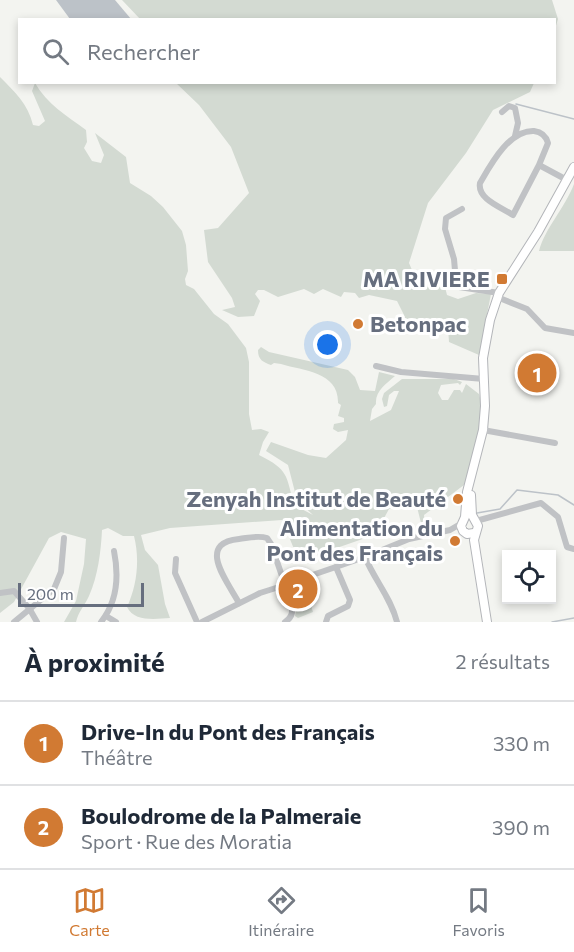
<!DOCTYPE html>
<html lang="fr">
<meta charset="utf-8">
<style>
:root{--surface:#fff;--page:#f2f2f3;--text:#1f2937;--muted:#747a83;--line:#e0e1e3;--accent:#d17a33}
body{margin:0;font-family:Commissioner,sans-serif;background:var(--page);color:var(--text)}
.controls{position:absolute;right:18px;bottom:18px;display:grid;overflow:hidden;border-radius:0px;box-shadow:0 3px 9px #0003}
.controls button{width:54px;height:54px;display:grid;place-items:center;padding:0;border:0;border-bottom:2px solid var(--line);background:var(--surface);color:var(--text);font:30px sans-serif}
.scale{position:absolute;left:18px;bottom:15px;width:126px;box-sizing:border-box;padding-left:6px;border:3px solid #666e7e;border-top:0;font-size:16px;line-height:21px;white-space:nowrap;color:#666e7e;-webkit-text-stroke:4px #fff;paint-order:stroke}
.you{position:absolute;left:328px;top:345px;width:21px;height:21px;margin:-15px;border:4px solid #fff;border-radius:50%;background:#1a73e8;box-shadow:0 0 0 9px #1a73e833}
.badge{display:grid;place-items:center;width:39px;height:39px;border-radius:50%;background:var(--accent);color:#fff;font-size:20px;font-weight:700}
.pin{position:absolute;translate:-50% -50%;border:3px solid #fff;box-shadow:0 2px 6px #0006}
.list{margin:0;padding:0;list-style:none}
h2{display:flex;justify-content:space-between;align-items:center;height:78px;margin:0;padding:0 24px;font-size:26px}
h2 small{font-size:20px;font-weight:400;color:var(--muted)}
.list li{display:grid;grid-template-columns:39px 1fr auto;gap:18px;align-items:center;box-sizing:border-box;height:84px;padding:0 24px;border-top:2px solid var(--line)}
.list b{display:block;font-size:22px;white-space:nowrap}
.list p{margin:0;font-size:20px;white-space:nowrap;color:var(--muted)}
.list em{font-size:20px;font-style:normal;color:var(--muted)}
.icon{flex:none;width:33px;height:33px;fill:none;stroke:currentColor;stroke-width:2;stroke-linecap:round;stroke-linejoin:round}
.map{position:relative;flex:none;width:574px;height:622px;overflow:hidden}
.search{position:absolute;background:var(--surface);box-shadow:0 3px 9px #0003;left:18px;right:18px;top:18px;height:66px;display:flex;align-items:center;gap:15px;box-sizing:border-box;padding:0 21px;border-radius:0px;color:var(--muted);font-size:22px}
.sheet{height:246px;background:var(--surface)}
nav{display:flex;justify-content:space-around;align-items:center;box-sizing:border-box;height:84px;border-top:2px solid var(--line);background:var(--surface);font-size:16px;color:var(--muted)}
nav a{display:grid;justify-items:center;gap:3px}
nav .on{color:var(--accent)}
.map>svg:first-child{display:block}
.green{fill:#d3dad2}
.water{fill:#bcc2c8}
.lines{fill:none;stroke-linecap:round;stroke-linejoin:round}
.stream{stroke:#bcc2c8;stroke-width:1.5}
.major-casing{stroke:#b3b5b9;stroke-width:10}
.minor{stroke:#c0c2c5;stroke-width:6}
.major{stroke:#fff;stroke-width:8}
.poi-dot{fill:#d17a33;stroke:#fff;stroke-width:2}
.labels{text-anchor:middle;stroke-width:6;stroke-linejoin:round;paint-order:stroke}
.poi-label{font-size:22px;font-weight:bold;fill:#666e7e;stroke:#fff;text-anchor:end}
</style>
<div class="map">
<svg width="574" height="622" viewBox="0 0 574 622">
<rect width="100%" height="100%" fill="#f3f4f0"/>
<!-- green -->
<g class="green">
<polygon points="122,0 552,0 558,19 555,29 554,20 141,20"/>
<path d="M0,77C15,92 28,104 33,125L39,126L45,121L32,91L35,83C47,104 67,116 86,130L87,142L84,148L92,161L101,163L104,155L95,133L126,157L130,183L151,196L163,207L182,231L186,245L188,271L185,279L186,285L194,289L214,314L228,324L246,348L249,362V414L252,430L261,429L269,432L263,442L259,455C289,470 286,475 294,505L313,515L297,500L288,465L266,451L271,442L308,455L326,458L346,440L348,430L338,432L333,429L334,424L344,422V418L338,416L341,405L338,403C339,372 304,371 281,364L274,363L271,365C263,362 258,360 258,350L261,347L269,352L348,370L355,377L360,390L375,391L379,372L395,376C386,384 375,391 376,404L372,409L370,421L391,410L399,391H394L389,395L387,406L384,407L382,399L384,393L402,379H454L462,382L460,385L458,383L441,385L438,393L442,400H448L454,390H460L462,393L466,384L479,394L481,402L480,427L473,460L464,485L424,515L425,526L431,529L423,531L417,507L408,501L389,509L383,520L380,522V533L299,561L282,520L170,528L141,535L145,550L158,565L165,604L170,618C155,619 134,622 127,607C137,585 140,560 134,536H123L108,528L102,530C101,551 98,576 89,596C85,605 78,612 76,622H64L76,601L84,564L86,539L61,532L49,538L14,602L0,613Z"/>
<polygon points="176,83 534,83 530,92 493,110 466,153 428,203 409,263 418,284 428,287 445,287 447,295 458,299 476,293 491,294 479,355 449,342 448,328 405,323 405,317 397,301 369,295 359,298 355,293 344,292 341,297 323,289 314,294 304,289 278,297 264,290 258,290 255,294 260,301 254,316 238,317 222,310 235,307 232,298 208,262 204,230 218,228 249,193 231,147 199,105"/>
<path d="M574,184V251H539C545,228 565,208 574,184Z"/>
<polygon points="304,583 313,612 298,618 295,616 296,610 290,589 291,587"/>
</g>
<!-- water -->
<polygon class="water" points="56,0 115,0 131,19 70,19"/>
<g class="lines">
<!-- stream -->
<g class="stream">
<polyline points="516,104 574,119"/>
<polyline points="477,513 500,509 517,490 558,495 574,505"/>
<polyline points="552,622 574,618"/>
</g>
<defs>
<g id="major">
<polyline points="471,495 472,515 478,526 474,540 487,622"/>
<polyline points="474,533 467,534 463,531 461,526 465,517 467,492 483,430 485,406 483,358 490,320 499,293 538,232 574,167"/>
</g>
</defs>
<!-- major casing -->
<use href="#major" class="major-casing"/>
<!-- minor -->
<g class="minor">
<polyline points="502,112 509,106 515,108 518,123 515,136"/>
<path d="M539,165L513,215C501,207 477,199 480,183C491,164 509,130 534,131C542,132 546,136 548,143L539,165L567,180"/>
<polyline points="462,209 446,218 445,229 454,259 456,282 459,287 499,293"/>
<polyline points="497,297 527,309 545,328 574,333"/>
<polyline points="376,366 401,372 484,379"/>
<polyline points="483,430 555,443"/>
<polyline points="476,521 541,503 558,517 567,547 574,549"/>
<path d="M365,557C374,579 391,598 397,622"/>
<polyline points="176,559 175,573 197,622"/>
<polyline points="289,583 365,557 409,539 450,530 462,523"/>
<polyline points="0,593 14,591 29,608 37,622"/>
<path d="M239,603C227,581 196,543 239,539C248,538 258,535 267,538L271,544L283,579"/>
<polyline points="106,616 116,622"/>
<polyline points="14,622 54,589 61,572 64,538"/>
<path d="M101,622C117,602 119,576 114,551"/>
<polyline points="202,622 260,593 279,587"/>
<path d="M285,622C298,614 290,601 286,590"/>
<polyline points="326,622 328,616 348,606 350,600 336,567"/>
</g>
<!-- major -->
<use href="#major" class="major"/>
</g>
<!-- markers -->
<g class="poi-dot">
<rect x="496" y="273" width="12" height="12" rx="3"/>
<circle cx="358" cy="324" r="6"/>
<circle cx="458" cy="499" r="6"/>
<circle cx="455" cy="541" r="6"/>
</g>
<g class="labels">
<!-- poi labels -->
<g class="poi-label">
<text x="490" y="287">MA RIVIERE</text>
<text x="370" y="332" text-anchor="start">Betonpac</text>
<text x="446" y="507">Zenyah Institut de Beauté</text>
<text x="443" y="536">Alimentation du<tspan x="443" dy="25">Pont des Français</tspan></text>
</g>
</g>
</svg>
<div class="controls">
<button><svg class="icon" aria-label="locate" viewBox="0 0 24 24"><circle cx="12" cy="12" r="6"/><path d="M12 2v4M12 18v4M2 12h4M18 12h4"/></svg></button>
</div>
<div class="scale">200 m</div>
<div class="you"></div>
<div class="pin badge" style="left:537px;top:373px">1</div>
<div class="pin badge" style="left:298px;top:589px">2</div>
<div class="search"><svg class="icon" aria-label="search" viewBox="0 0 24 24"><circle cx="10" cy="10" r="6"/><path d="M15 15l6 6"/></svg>Rechercher</div>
</div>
<section class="sheet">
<h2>À proximité<small>2 résultats</small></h2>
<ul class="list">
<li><span class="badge">1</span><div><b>Drive-In du Pont des Français</b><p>Théâtre</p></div><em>330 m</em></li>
<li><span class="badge">2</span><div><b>Boulodrome de la Palmeraie</b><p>Sport · Rue des Moratia</p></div><em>390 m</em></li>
</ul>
</section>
<nav>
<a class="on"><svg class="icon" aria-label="map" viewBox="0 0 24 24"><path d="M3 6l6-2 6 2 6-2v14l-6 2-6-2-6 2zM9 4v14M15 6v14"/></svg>Carte</a>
<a><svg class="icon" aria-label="directions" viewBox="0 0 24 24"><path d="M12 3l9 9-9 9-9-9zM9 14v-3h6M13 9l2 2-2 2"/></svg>Itinéraire</a>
<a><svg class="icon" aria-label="saved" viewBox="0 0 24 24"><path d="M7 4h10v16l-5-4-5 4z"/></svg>Favoris</a>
</nav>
